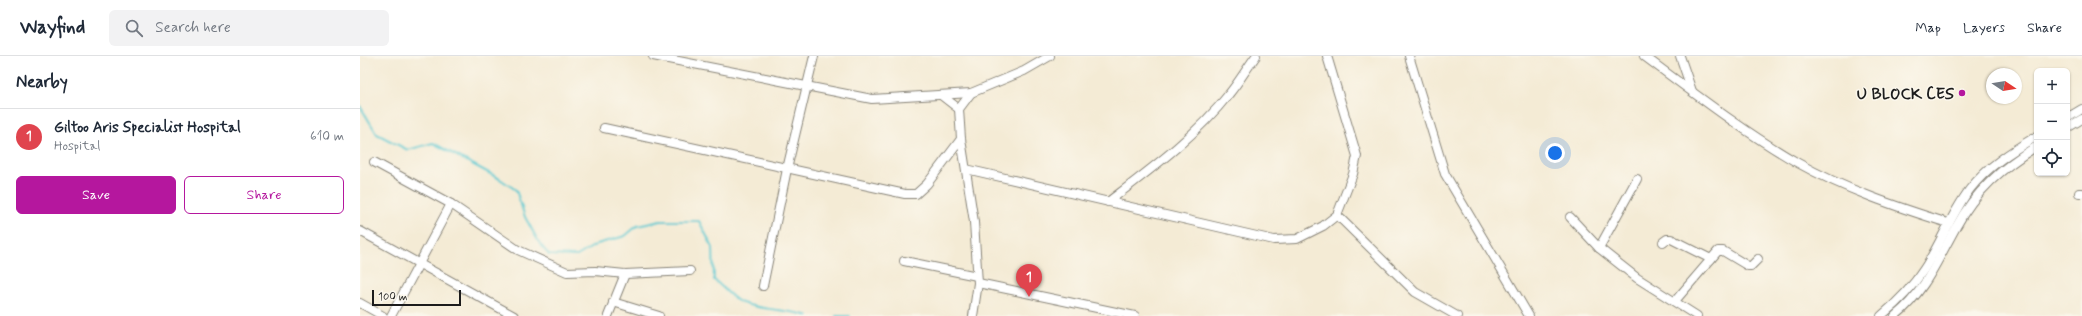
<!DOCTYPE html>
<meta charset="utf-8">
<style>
:root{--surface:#fff;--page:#f2f2f3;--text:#1f2937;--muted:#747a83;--line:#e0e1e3;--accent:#b5179e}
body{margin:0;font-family:Mynerve,sans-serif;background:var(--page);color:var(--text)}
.controls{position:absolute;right:12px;top:12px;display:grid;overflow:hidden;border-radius:6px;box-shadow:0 1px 3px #0004}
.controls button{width:36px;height:36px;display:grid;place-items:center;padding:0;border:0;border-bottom:1px solid var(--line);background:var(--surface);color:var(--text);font:20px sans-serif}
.compass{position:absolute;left:1626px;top:12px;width:36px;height:36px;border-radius:50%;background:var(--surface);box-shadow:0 1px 3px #0004;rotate:102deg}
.scale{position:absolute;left:12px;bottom:10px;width:89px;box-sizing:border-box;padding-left:4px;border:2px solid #1c1c1c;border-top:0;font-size:11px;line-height:14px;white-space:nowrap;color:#1c1c1c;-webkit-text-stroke:3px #fbf7ec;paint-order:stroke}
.you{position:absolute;left:1195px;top:97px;width:14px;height:14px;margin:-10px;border:3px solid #fff;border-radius:50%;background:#1a73e8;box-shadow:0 0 0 6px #1a73e833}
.badge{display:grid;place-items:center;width:26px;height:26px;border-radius:50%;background:var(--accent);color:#fff;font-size:13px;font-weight:700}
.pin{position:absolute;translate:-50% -33px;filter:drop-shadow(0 1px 2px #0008)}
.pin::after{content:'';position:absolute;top:21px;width:14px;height:12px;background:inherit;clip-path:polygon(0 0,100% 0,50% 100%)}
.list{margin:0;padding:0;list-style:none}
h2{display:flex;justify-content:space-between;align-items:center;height:52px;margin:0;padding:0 16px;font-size:17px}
h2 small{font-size:13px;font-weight:400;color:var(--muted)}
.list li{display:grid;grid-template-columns:26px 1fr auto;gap:12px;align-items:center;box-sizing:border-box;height:56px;padding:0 16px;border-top:1px solid var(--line)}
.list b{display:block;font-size:15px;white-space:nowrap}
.list p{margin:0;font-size:13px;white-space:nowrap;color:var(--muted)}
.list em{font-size:13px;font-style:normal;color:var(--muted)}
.actions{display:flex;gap:8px;padding:12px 16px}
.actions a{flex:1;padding:9px 0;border:1px solid var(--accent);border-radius:6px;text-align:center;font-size:14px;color:var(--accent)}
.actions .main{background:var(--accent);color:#fff}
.icon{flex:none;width:22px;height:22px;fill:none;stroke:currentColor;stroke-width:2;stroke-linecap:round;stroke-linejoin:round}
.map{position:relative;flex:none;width:1722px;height:260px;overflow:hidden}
header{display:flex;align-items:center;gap:24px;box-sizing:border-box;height:56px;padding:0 20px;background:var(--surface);border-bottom:1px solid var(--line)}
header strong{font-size:19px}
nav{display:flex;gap:22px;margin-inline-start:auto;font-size:14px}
.search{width:280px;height:36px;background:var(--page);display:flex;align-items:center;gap:10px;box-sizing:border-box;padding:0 14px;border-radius:6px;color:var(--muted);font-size:15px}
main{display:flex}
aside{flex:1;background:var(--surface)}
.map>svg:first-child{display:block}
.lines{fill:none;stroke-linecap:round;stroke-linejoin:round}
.stream{stroke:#5cc9d2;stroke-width:2}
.minor-casing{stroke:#888478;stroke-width:10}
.minor{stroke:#fff;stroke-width:8}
.poi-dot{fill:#b5179e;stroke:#fbf7ec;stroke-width:1.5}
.labels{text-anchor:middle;stroke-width:3;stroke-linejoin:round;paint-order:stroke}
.poi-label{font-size:16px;font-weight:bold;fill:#1c1c1c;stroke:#fbf7ec;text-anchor:end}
</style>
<header>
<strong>Wayfind</strong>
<div class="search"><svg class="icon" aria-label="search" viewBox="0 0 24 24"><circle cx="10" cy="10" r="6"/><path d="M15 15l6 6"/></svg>Search here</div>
<nav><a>Map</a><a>Layers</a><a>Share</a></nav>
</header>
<main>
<aside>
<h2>Nearby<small></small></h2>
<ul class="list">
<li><span class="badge" style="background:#e0444e">1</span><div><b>Giltoo Aris Specialist Hospital</b><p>Hospital</p></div><em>610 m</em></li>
</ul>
<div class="actions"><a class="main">Save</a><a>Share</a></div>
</aside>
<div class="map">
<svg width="1722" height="260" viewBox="0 0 1722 260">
<rect width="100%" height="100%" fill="#fbf7ec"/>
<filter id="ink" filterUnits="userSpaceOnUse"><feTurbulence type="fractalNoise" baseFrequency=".025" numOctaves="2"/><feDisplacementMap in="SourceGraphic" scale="8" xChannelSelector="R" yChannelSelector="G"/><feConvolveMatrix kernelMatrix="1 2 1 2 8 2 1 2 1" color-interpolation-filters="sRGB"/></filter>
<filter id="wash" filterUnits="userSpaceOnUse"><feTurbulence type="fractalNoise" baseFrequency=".012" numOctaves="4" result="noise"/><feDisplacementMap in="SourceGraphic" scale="16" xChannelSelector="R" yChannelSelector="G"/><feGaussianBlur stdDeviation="0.9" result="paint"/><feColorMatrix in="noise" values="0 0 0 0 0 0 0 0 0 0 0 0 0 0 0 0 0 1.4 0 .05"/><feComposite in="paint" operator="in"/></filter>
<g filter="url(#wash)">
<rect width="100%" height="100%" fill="#f4ebd5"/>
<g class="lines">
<!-- stream -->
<g class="stream">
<path d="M0,50L17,78L48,94L73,87L140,123L156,134L165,161L180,188L189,199L217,200L237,188L265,180L277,170L301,165H339L353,192L354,224C362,230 369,239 378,245C394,254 428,253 449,260"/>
<polyline points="476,260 490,260"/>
</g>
</g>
</g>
<g filter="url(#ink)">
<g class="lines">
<defs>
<g id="minor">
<polyline points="293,0 512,43 611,37 664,15 690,0"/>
<polyline points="1049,0 1085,118 1169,260"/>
<path d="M1284,0C1334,37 1384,76 1438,107C1484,133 1537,151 1588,167"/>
<polyline points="1320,0 1332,35"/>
<polyline points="611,37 599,53 601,83 614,166 618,227 613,260"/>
<polyline points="581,39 599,53"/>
<polyline points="1707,62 1722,53"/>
<polyline points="244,72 545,138 556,138 567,128 601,83"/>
<polyline points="1707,72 1722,63"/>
<polyline points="14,106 91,148 158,194 207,216 235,215 265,218 330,215"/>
<polyline points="606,113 914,184 937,183 963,170 977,159 993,118 997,100 967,0"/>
<polyline points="1719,137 1722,137"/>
<path d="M748,146C791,113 836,80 869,38C879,26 887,12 896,0"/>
<polyline points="977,159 1055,236 1097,260"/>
<polyline points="1210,161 1239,192 1277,222 1337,260"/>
<polyline points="0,175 154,260"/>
<polyline points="1303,186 1307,183 1311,183 1351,203"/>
<polyline points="1239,192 1277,123"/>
<polyline points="544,205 617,220"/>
<polyline points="618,227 775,260"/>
<polyline points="403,230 427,113 454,0"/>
<polyline points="1315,245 1358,195 1363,195 1388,210 1391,210 1398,203"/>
<polyline points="253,246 299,260"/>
<polyline points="0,247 23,260"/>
<polyline points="31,260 91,148"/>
<polyline points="248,260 265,218"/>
<path d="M1521,260C1538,246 1552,232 1564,213C1581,187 1591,158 1610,133C1628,110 1652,95 1677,80"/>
<path d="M1535,260C1565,236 1578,203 1596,171C1615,135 1643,111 1677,90"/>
</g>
</defs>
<!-- minor casing -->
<use href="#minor" class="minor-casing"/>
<!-- minor -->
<use href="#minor" class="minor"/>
</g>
</g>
<!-- markers -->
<circle class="poi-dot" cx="1602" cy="37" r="4"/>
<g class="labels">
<!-- poi labels -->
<g class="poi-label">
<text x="1594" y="43">U BLOCK CES</text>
</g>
</g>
</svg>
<div class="controls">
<button>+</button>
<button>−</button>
<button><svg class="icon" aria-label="locate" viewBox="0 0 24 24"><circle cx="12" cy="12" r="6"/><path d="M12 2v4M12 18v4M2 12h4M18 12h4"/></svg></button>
</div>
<svg class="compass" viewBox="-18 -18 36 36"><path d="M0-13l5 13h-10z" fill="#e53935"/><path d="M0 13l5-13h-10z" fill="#747a83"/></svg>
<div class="scale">100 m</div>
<div class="you"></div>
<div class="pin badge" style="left:669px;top:241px;background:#e0444e">1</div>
</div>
</main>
